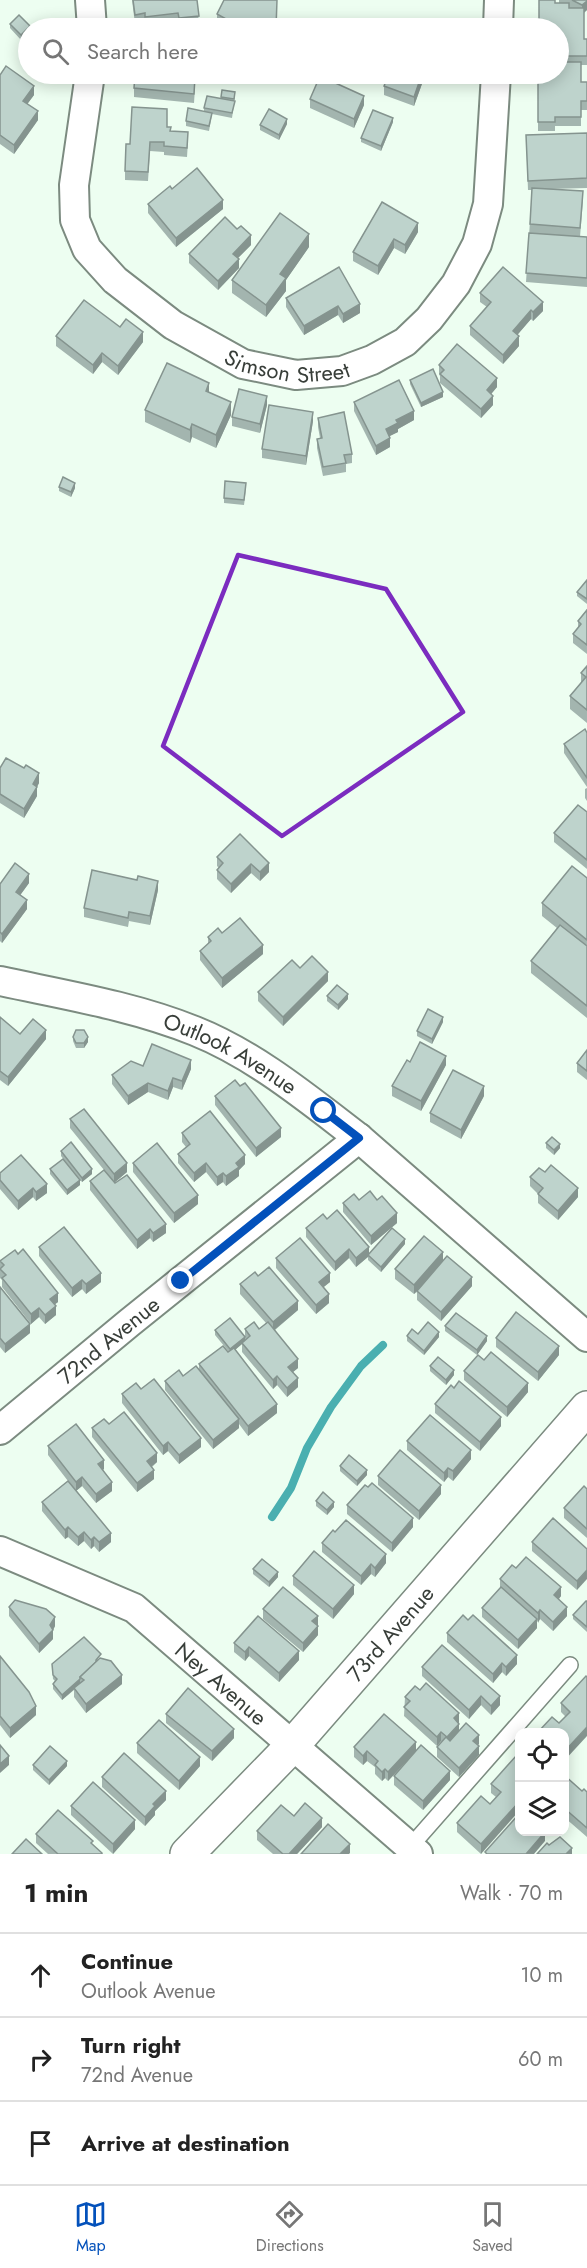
<!DOCTYPE html>
<meta charset="utf-8">
<style>
:root{--surface:#fff;--page:#f2f2f2;--text:#222;--muted:#767676;--line:#e0e0e0;--accent:#0351bb}
body{margin:0;font-family:Jost,sans-serif;background:var(--page);color:var(--text)}
.controls{position:absolute;right:18px;bottom:18px;display:grid;overflow:hidden;border-radius:12px;box-shadow:0 3px 15px #0003}
.controls button{width:54px;height:54px;display:grid;place-items:center;padding:0;border:0;border-bottom:2px solid var(--line);background:var(--surface);color:var(--text);font:30px sans-serif}
.stop{position:absolute;width:18px;height:18px;margin:-14px;border:4px solid #0351bb;border-radius:50%;background:#fff}
.stop.end{background:#0351bb;border-color:#fff;box-shadow:0 2px 6px #0008}
.list{margin:0;padding:0;list-style:none}
h2{display:flex;justify-content:space-between;align-items:center;height:78px;margin:0;padding:0 24px;font-size:26px}
h2 small{font-size:20px;font-weight:400;color:var(--muted)}
.list li{display:grid;grid-template-columns:39px 1fr auto;gap:18px;align-items:center;box-sizing:border-box;height:84px;padding:0 24px;border-top:2px solid var(--line)}
.list b{display:block;font-size:22px;white-space:nowrap}
.list p{margin:0;font-size:20px;white-space:nowrap;color:var(--muted)}
.list em{font-size:20px;font-style:normal;color:var(--muted)}
.icon{flex:none;width:33px;height:33px;fill:none;stroke:currentColor;stroke-width:2;stroke-linecap:round;stroke-linejoin:round}
.map{position:relative;flex:none;width:587px;height:1854px;overflow:hidden}
.search{position:absolute;background:var(--surface);box-shadow:0 3px 15px #0003;left:18px;right:18px;top:18px;height:66px;display:flex;align-items:center;gap:15px;box-sizing:border-box;padding:0 21px;border-radius:33px;color:var(--muted);font-size:22px}
.sheet{height:330px;background:var(--surface)}
nav{display:flex;justify-content:space-around;align-items:center;box-sizing:border-box;height:84px;border-top:2px solid var(--line);background:var(--surface);font-size:16px;color:var(--muted)}
nav a{display:grid;justify-items:center;gap:3px}
nav .on{color:var(--accent)}
.map>svg:first-child{display:block}
.lines{fill:none;stroke-linecap:round;stroke-linejoin:round}
.stream{stroke:#4aafb0;stroke-width:8}
.service-casing{stroke:#7c8b80;stroke-width:18}
.minor-casing{stroke:#7c8b80;stroke-width:32}
.secondary-casing{stroke:#7c8b80;stroke-width:36}
.service{stroke:#fff;stroke-width:15}
.minor{stroke:#fff;stroke-width:28}
.secondary{stroke:#fff;stroke-width:33}
.wall{fill:#a3b5af}
.shaded-wall{fill:#85948f}
.building{fill:#bed3cc;stroke:#85948f;stroke-width:1.5}
.route{stroke:#0351bb;stroke-width:8}
.marked{fill:none;stroke:#7b2cbf;stroke-width:4.5;stroke-linejoin:round}
.labels{text-anchor:middle;stroke-width:6;stroke-linejoin:round;paint-order:stroke}
.street-label{font-size:22px;fill:#383e39;stroke:#edfef1}
</style>
<div class="map">
<svg width="587" height="1854" viewBox="0 0 587 1854">
<rect width="100%" height="100%" fill="#edfef1"/>
<g class="lines">
<!-- stream -->
<polyline class="stream" points="272,1517 291,1488 307,1448 331,1407 361,1366 383,1345"/>
<defs>
<polyline id="service" points="410,1847 570,1665"/>
<g id="minor">
<polyline points="90,0 92,28"/>
<polyline points="498,28 499,0"/>
<path id="s1" d="M90,74L74,185L75,220L87,249L115,280L173,325L243,364L296,375L342,371L372,360L405,342L429,319L456,284L477,244L488,204L496,74"/>
<path id="s2" d="M0,981C65,995 133,1006 195,1031C255,1055 308,1099 359,1138L587,1337"/>
<path id="s3" d="M0,1430L129,1323L359,1138"/>
<path id="s4" d="M0,1551L134,1608L418,1854"/>
</g>
<g id="secondary">
<path id="s5" d="M187,1854L292,1746L587,1408"/>
</g>
</defs>
<!-- service casing -->
<use href="#service" class="service-casing"/>
<!-- minor casing -->
<use href="#minor" class="minor-casing"/>
<!-- secondary casing -->
<use href="#secondary" class="secondary-casing"/>
<!-- service -->
<use href="#service" class="service"/>
<!-- minor -->
<use href="#minor" class="minor"/>
<!-- secondary -->
<use href="#secondary" class="secondary"/>
</g>
<!-- wall -->
<g class="wall">
<polygon points="132,0 197,0 199,25 179,27 178,22 145,26 145,22 135,24"/>
<polygon points="559,0 587,0 587,10 584,13 584,39 587,39 587,65 581,65 581,82 587,82 587,110 581,110 581,126 555,126 555,131 538,131 538,74 558,74 558,28 555,3 559,3"/>
<polygon points="217,14 276,28 226,28 217,23"/>
<polygon points="10,24 30,28 28,28 28,33 21,40 10,28"/>
<polygon points="190,74 206,74 206,75"/>
<polygon points="389,74 437,74 433,84 423,81 414,106 384,95 384,86"/>
<polygon points="0,75 34,95 27,104 38,120 14,154 0,144"/>
<polygon points="178,75 195,86 194,103 134,97 134,88"/>
<polygon points="222,90 235,97 232,118 212,114 209,131 186,126 186,121 204,112 204,108 221,98"/>
<polygon points="310,99 364,105 354,128 310,108"/>
<polygon points="393,122 381,151 361,142 361,138"/>
<polygon points="287,124 279,140 260,130 260,125"/>
<polygon points="167,127 171,131 188,141 187,157 164,155 164,152 150,151 148,181 125,180 125,171 130,144"/>
<polygon points="587,133 587,188 551,189 583,200 580,237 587,237 587,287 526,282 532,190 528,190 526,135"/>
<polygon points="172,189 223,209 176,247 148,213 148,204"/>
<polygon points="382,202 418,232 405,254 394,248 378,275 353,261 353,252"/>
<polygon points="251,245 238,258 239,268 218,290 189,263 189,254"/>
<polygon points="309,247 286,280 286,291 266,317 232,293 232,280"/>
<polygon points="339,267 360,313 343,323 338,315 304,335 286,307 286,298"/>
<polygon points="480,293 543,311 533,321 531,319 517,335 519,346 503,364 470,335 470,326 487,307 480,302"/>
<polygon points="56,336 143,342 118,375 102,362 93,374 56,346"/>
<polygon points="439,365 497,387 491,394 493,405 481,418 440,383 440,376 439,374"/>
<polygon points="410,380 443,397 421,407 410,384"/>
<polygon points="354,402 414,420 398,429 398,432 389,436 390,447 376,455 354,411"/>
<polygon points="267,405 260,433 232,426 232,417"/>
<polygon points="145,410 231,415 216,448 192,437 190,443 145,422"/>
<polygon points="318,418 352,454 352,463 346,464 346,472 323,476 317,448 317,439 320,438 318,427"/>
<polygon points="313,421 306,465 262,458 262,449"/>
<polygon points="59,487 75,488 71,497 59,491"/>
<polygon points="246,488 244,505 224,503 224,498"/>
<polygon points="587,580 587,604 577,596 577,592"/>
<polygon points="587,609 587,654 573,643 573,634 578,629 578,621"/>
<polygon points="587,666 587,723 570,709 570,696 581,683 581,673"/>
<polygon points="587,733 587,787 564,753 564,744"/>
<polygon points="0,768 39,783 37,787 37,796 24,818 0,803"/>
<polygon points="587,788 587,801 585,798 585,789"/>
<polygon points="587,812 587,869 554,842 554,833"/>
<polygon points="217,857 269,863 269,872 260,881 251,873 231,893 217,879 217,870 219,868 217,866"/>
<polygon points="587,878 587,1018 531,973 531,961 557,928 542,916 542,903"/>
<polygon points="29,883 20,895 27,909 2,943 0,941 0,884"/>
<polygon points="158,890 150,925 129,921 128,927 84,917 84,908"/>
<polygon points="222,933 263,954 222,988 200,960 200,951 208,945 208,937"/>
<polygon points="300,968 328,981 283,1026 258,1001 258,992"/>
<polygon points="327,996 348,999 338,1010 327,1001"/>
<polygon points="0,1017 20,1034 46,1039 8,1086 0,1080"/>
<polygon points="443,1022 432,1044 417,1036 417,1031"/>
<polygon points="73,1037 88,1042 84,1048 76,1048 73,1041"/>
<polygon points="587,1050 587,1080 577,1072 577,1063"/>
<polygon points="410,1062 446,1065 421,1111 392,1096 392,1086"/>
<polygon points="143,1066 191,1069 182,1090 173,1087 168,1100 148,1092 128,1105 112,1084 112,1075"/>
<polygon points="215,1096 281,1137 256,1157 215,1105"/>
<polygon points="484,1096 461,1139 430,1122 430,1113"/>
<polygon points="70,1119 127,1172 114,1183 166,1233 153,1242 150,1238 137,1249 90,1190 90,1181 104,1170 70,1128"/>
<polygon points="182,1133 245,1164 239,1170 239,1176 226,1186 223,1182 217,1186 206,1172 194,1182 178,1163 178,1154 186,1147 182,1142"/>
<polygon points="546,1143 560,1148 554,1155 546,1148"/>
<polygon points="61,1151 92,1174 82,1182 61,1156"/>
<polygon points="133,1163 198,1204 174,1223 133,1172"/>
<polygon points="50,1169 80,1185 67,1195 50,1174"/>
<polygon points="0,1173 47,1193 36,1201 33,1197 18,1210 0,1189"/>
<polygon points="530,1177 578,1197 558,1220 538,1203 538,1194 530,1186"/>
<polygon points="359,1200 377,1200 397,1223 371,1245 343,1212 343,1203"/>
<polygon points="327,1219 369,1254 405,1244 381,1272 368,1260 368,1257 356,1267 349,1258 335,1271 306,1237 306,1228"/>
<polygon points="39,1247 101,1282 86,1294 82,1289 72,1297 39,1256"/>
<polygon points="276,1258 330,1282 323,1287 329,1303 316,1314 276,1268"/>
<polygon points="0,1261 58,1302 55,1304 56,1315 45,1324 39,1317 31,1324 2,1287 2,1280 0,1278"/>
<polygon points="443,1261 472,1286 441,1321 417,1300 417,1292 414,1294 395,1279 395,1269"/>
<polygon points="258,1276 298,1310 275,1330 298,1368 293,1372 298,1387 287,1397 277,1385 273,1389 242,1352 242,1344 235,1350 277,1413 248,1436 239,1424 239,1428 213,1449 165,1390 165,1381 183,1376 199,1370 199,1364 229,1352 215,1335 215,1330 245,1337 245,1329 259,1329 266,1323 240,1294 240,1284"/>
<polygon points="0,1287 30,1333 5,1353 0,1347"/>
<polygon points="445,1326 487,1341 477,1355 445,1331"/>
<polygon points="418,1334 439,1337 424,1355 407,1341 407,1336"/>
<polygon points="496,1338 559,1355 538,1381 496,1347"/>
<polygon points="430,1366 454,1375 446,1385 430,1371"/>
<polygon points="464,1371 528,1392 507,1417 464,1380"/>
<polygon points="141,1389 201,1447 179,1464 168,1451 163,1455 122,1403 122,1394"/>
<polygon points="435,1404 501,1426 480,1451 435,1413"/>
<polygon points="92,1428 157,1462 152,1467 154,1479 137,1492 92,1437"/>
<polygon points="407,1441 471,1459 453,1481 448,1477 444,1482 407,1450"/>
<polygon points="48,1446 104,1469 103,1470 112,1491 96,1503 82,1486 76,1491 111,1542 99,1552 94,1546 91,1549 84,1541 78,1546 68,1537 65,1539 42,1511 42,1502 68,1481 48,1455"/>
<polygon points="340,1466 367,1475 357,1486 340,1471"/>
<polygon points="378,1476 441,1494 419,1520 378,1485"/>
<polygon points="587,1489 587,1538 564,1518 564,1508"/>
<polygon points="316,1501 334,1507 327,1515 316,1506"/>
<polygon points="347,1505 413,1527 392,1552 347,1514"/>
<polygon points="335,1532 386,1563 375,1577 371,1574 361,1585 322,1552 322,1543"/>
<polygon points="532,1542 587,1549 577,1590 532,1551"/>
<polygon points="516,1568 561,1596 559,1599 567,1616 553,1631 540,1619 537,1622 537,1628 518,1649 482,1617 482,1608 500,1588 500,1579"/>
<polygon points="253,1569 278,1577 269,1587 253,1574"/>
<polygon points="293,1576 354,1594 333,1619 293,1585"/>
<polygon points="587,1601 587,1632 573,1619 573,1615"/>
<polygon points="9,1607 55,1626 53,1630 53,1639 39,1653 9,1616"/>
<polygon points="263,1609 318,1625 318,1635 303,1652 263,1619"/>
<polygon points="447,1633 517,1664 506,1676 502,1672 493,1683 447,1642"/>
<polygon points="234,1643 299,1660 279,1682 249,1656 245,1661 234,1652"/>
<polygon points="0,1656 36,1715 10,1738 0,1725"/>
<polygon points="101,1659 122,1684 86,1713 74,1697 74,1690 62,1700 53,1689 53,1684 55,1681 53,1679 52,1664"/>
<polygon points="422,1667 500,1705 491,1715 481,1705 469,1719 422,1676"/>
<polygon points="586,1676 564,1761 559,1723 566,1717 561,1712 561,1703"/>
<polygon points="420,1690 459,1722 459,1731 479,1744 477,1745 479,1755 459,1777 437,1757 437,1747 442,1742 441,1741 437,1746 404,1716 405,1697"/>
<polygon points="166,1714 234,1738 212,1761 166,1723"/>
<polygon points="137,1743 200,1766 179,1790 137,1753"/>
<polygon points="354,1747 416,1751 388,1781 385,1778 382,1781 375,1774 375,1767 367,1761 363,1765 354,1757"/>
<polygon points="519,1759 481,1854 457,1832 457,1823 490,1804 496,1797 491,1793 491,1784"/>
<polygon points="33,1765 67,1766 49,1785 33,1770"/>
<polygon points="564,1775 582,1791 587,1792 587,1837 564,1817"/>
<polygon points="394,1776 450,1780 423,1810 394,1785"/>
<polygon points="102,1777 166,1800 155,1811 155,1815 145,1826 102,1787"/>
<polygon points="71,1806 135,1829 113,1854 71,1815"/>
<polygon points="294,1816 322,1827 297,1854 273,1854 257,1840 257,1831"/>
<polygon points="36,1834 93,1845 102,1854 48,1854 36,1843"/>
</g>
<!-- shaded-wall -->
<g class="shaded-wall">
<polygon points="587,1 587,10 582,14 582,5"/>
<polygon points="30,26 30,28 28,28 28,33 21,40 21,35"/>
<polygon points="422,74 423,74 423,81 414,106 414,97"/>
<polygon points="433,74 437,74 433,84"/>
<polygon points="34,86 34,95 23,110 23,101"/>
<polygon points="364,96 364,105 354,128 354,119"/>
<polygon points="38,111 38,120 14,154 14,145"/>
<polygon points="393,118 393,122 381,151 381,146"/>
<polygon points="287,119 287,124 279,140 279,135"/>
<polygon points="223,200 223,209 176,247 176,238"/>
<polygon points="418,223 418,232 405,254 405,245"/>
<polygon points="309,234 309,247 286,280 286,291 266,317 266,305 280,274"/>
<polygon points="251,235 251,245 233,263 233,254"/>
<polygon points="394,239 394,248 378,275 378,266"/>
<polygon points="239,259 239,268 218,290 218,281"/>
<polygon points="543,302 543,311 533,321 533,312"/>
<polygon points="360,304 360,313 343,323 343,314"/>
<polygon points="338,306 338,315 304,335 304,326"/>
<polygon points="531,310 531,319 513,340 513,331"/>
<polygon points="143,332 143,342 118,375 118,366"/>
<polygon points="519,336 519,346 503,364 503,355"/>
<polygon points="102,353 102,362 93,374 93,365"/>
<polygon points="497,378 497,387 487,399 487,390"/>
<polygon points="209,383 209,395 206,391"/>
<polygon points="443,392 443,397 421,407 421,403"/>
<polygon points="267,396 267,405 260,433 260,424"/>
<polygon points="493,396 493,405 481,418 481,409"/>
<polygon points="231,402 231,415 216,448 216,435"/>
<polygon points="414,411 414,420 398,429 398,432 386,438 386,429 396,420"/>
<polygon points="313,412 313,421 306,465 306,456"/>
<polygon points="192,424 192,437 190,443 190,430"/>
<polygon points="390,438 390,447 376,455 376,446"/>
<polygon points="75,483 75,488 71,497 71,492"/>
<polygon points="39,773 39,783 33,794 33,784"/>
<polygon points="37,787 37,796 24,818 24,809"/>
<polygon points="269,863 269,872 260,881 260,872"/>
<polygon points="251,864 251,873 231,893 231,884"/>
<polygon points="29,874 29,883 16,901 16,892"/>
<polygon points="158,881 158,890 150,925 150,916"/>
<polygon points="27,900 27,909 2,943 2,934"/>
<polygon points="263,945 263,954 222,988 222,978"/>
<polygon points="328,972 328,981 283,1026 283,1017"/>
<polygon points="348,994 348,999 338,1010 338,1005"/>
<polygon points="443,1017 443,1022 432,1044 432,1039"/>
<polygon points="46,1030 46,1039 8,1086 8,1077"/>
<polygon points="88,1037 88,1042 84,1048 84,1043"/>
<polygon points="446,1056 446,1065 421,1111 421,1101"/>
<polygon points="191,1060 191,1069 182,1090 182,1081"/>
<polygon points="173,1078 173,1087 168,1100 168,1091"/>
<polygon points="148,1083 148,1092 128,1105 128,1096"/>
<polygon points="484,1086 484,1096 461,1139 461,1130"/>
<polygon points="281,1128 281,1137 256,1157 256,1148"/>
<polygon points="560,1144 560,1148 554,1155 554,1150"/>
<polygon points="245,1155 245,1164 239,1170 239,1176 226,1186 226,1176 236,1163"/>
<polygon points="127,1163 127,1172 114,1183 114,1174"/>
<polygon points="206,1163 206,1172 194,1182 194,1173"/>
<polygon points="92,1169 92,1174 82,1182 82,1178"/>
<polygon points="223,1173 223,1182 217,1186 217,1177"/>
<polygon points="80,1180 80,1185 67,1195 67,1190"/>
<polygon points="47,1184 47,1193 36,1201 36,1192"/>
<polygon points="33,1188 33,1197 18,1210 18,1201"/>
<polygon points="578,1188 578,1197 558,1220 558,1211"/>
<polygon points="198,1195 198,1204 174,1223 174,1213"/>
<polygon points="397,1213 397,1223 371,1245 371,1236"/>
<polygon points="166,1224 166,1233 153,1242 153,1233"/>
<polygon points="150,1229 150,1238 137,1249 137,1240"/>
<polygon points="405,1239 405,1244 381,1272 381,1267"/>
<polygon points="369,1247 369,1256 356,1267 356,1258"/>
<polygon points="349,1249 349,1258 335,1271 335,1262"/>
<polygon points="443,1252 443,1261 414,1294 414,1285"/>
<polygon points="101,1273 101,1282 86,1294 86,1284"/>
<polygon points="330,1273 330,1282 319,1291 319,1282"/>
<polygon points="472,1277 472,1286 441,1321 441,1312"/>
<polygon points="82,1280 82,1289 72,1297 72,1288"/>
<polygon points="58,1293 58,1302 50,1308 50,1299"/>
<polygon points="329,1294 329,1303 316,1314 316,1305"/>
<polygon points="298,1301 298,1310 273,1331 273,1322"/>
<polygon points="56,1306 56,1315 45,1324 45,1315"/>
<polygon points="39,1308 39,1317 31,1324 31,1314"/>
<polygon points="30,1324 30,1333 5,1353 5,1344"/>
<polygon points="439,1332 439,1337 424,1355 424,1351"/>
<polygon points="487,1336 487,1341 477,1355 477,1350"/>
<polygon points="245,1337 245,1342 242,1343 242,1344 230,1354 230,1349"/>
<polygon points="559,1346 559,1355 538,1381 538,1372"/>
<polygon points="298,1359 298,1368 288,1376 288,1367"/>
<polygon points="454,1370 454,1375 446,1385 446,1380"/>
<polygon points="277,1376 277,1385 273,1389 273,1380"/>
<polygon points="298,1378 298,1387 287,1397 287,1388"/>
<polygon points="528,1383 528,1392 507,1417 507,1407"/>
<polygon points="277,1404 277,1413 248,1436 248,1426"/>
<polygon points="501,1417 501,1426 480,1451 480,1442"/>
<polygon points="239,1419 239,1428 213,1449 213,1440"/>
<polygon points="201,1438 201,1447 179,1464 179,1455"/>
<polygon points="168,1442 168,1451 163,1455 163,1446"/>
<polygon points="471,1450 471,1459 453,1481 453,1471"/>
<polygon points="157,1453 157,1462 147,1470 147,1461"/>
<polygon points="104,1460 104,1469 98,1473 98,1464"/>
<polygon points="448,1468 448,1477 444,1482 444,1473"/>
<polygon points="154,1470 154,1479 137,1492 137,1483"/>
<polygon points="367,1470 367,1475 357,1486 357,1481"/>
<polygon points="82,1477 82,1486 76,1491 76,1482"/>
<polygon points="112,1482 112,1491 96,1503 96,1494"/>
<polygon points="441,1485 441,1494 419,1520 419,1511"/>
<polygon points="334,1502 334,1507 327,1515 327,1510"/>
<polygon points="413,1518 413,1527 392,1552 392,1543"/>
<polygon points="68,1527 68,1537 65,1539 65,1530"/>
<polygon points="84,1532 84,1541 78,1546 78,1537"/>
<polygon points="111,1533 111,1542 99,1552 99,1542"/>
<polygon points="94,1537 94,1546 91,1549 91,1540"/>
<polygon points="386,1554 386,1563 375,1577 375,1568"/>
<polygon points="371,1564 371,1574 361,1585 361,1576"/>
<polygon points="587,1570 587,1579 577,1590 577,1581"/>
<polygon points="278,1572 278,1577 269,1587 269,1582"/>
<polygon points="354,1585 354,1594 333,1619 333,1609"/>
<polygon points="561,1587 561,1596 554,1604 554,1595"/>
<polygon points="567,1607 567,1616 553,1631 553,1622"/>
<polygon points="540,1610 540,1619 538,1623 538,1613"/>
<polygon points="318,1616 318,1625 312,1630 312,1621"/>
<polygon points="55,1617 55,1626 53,1630 53,1639 39,1653 39,1644"/>
<polygon points="537,1619 537,1628 518,1649 518,1640"/>
<polygon points="318,1626 318,1635 303,1652 303,1643"/>
<polygon points="249,1647 249,1656 245,1661 245,1652"/>
<polygon points="299,1651 299,1660 279,1682 279,1673"/>
<polygon points="517,1655 517,1664 506,1676 506,1667"/>
<polygon points="502,1663 502,1672 493,1683 493,1674"/>
<polygon points="122,1675 122,1684 86,1713 86,1704"/>
<polygon points="80,1679 80,1684 62,1700 62,1695"/>
<polygon points="481,1696 481,1705 469,1719 469,1710"/>
<polygon points="500,1696 500,1705 491,1715 491,1706"/>
<polygon points="36,1706 36,1715 10,1738 10,1728"/>
<polygon points="459,1713 459,1722 454,1727 454,1718"/>
<polygon points="459,1724 459,1733 447,1746 447,1737"/>
<polygon points="587,1727 587,1736 564,1761 564,1752"/>
<polygon points="234,1729 234,1738 212,1761 212,1751"/>
<polygon points="441,1732 441,1741 437,1746 437,1737"/>
<polygon points="479,1735 479,1744 473,1750 473,1741"/>
<polygon points="416,1742 416,1751 388,1781 388,1772"/>
<polygon points="479,1746 479,1755 459,1777 459,1768"/>
<polygon points="367,1751 367,1761 363,1765 363,1756"/>
<polygon points="9,1756 9,1765 0,1773 0,1764"/>
<polygon points="200,1757 200,1766 179,1790 179,1781"/>
<polygon points="67,1761 67,1766 49,1785 49,1780"/>
<polygon points="385,1769 385,1778 382,1781 382,1772"/>
<polygon points="450,1771 450,1780 423,1810 423,1801"/>
<polygon points="166,1791 166,1800 155,1811 155,1815 145,1826 145,1817 153,1804"/>
<polygon points="519,1802 519,1811 481,1854 481,1844"/>
<polygon points="322,1818 322,1827 297,1854 289,1854"/>
<polygon points="135,1820 135,1829 113,1854 113,1844"/>
<polygon points="545,1832 545,1841 534,1854 526,1854"/>
<polygon points="350,1844 350,1853 349,1854 340,1854"/>
<polygon points="572,1848 572,1854 566,1854"/>
</g>
<!-- building -->
<g class="building">
<polygon points="133,0 197,0 199,16 179,18 178,13 145,17 145,13 135,15"/>
<polygon points="224,0 277,0 276,28 242,28 217,14"/>
<polygon points="539,0 555,0 555,3 569,3 569,8 584,8 584,39 587,39 587,56 558,56 558,28 539,28"/>
<polygon points="572,0 587,0 587,1 582,5"/>
<polygon points="19,15 30,26 21,35 10,24"/>
<polygon points="558,62 581,62 581,82 587,82 587,101 581,101 581,117 555,117 555,122 538,122 538,74 558,74"/>
<polygon points="6,66 34,86 23,101 38,111 14,145 0,135 0,75"/>
<polygon points="135,74 177,74 177,75 195,77 194,94 134,88"/>
<polygon points="389,74 422,74 414,97 384,86"/>
<polygon points="320,76 364,96 354,119 310,99"/>
<polygon points="222,90 235,92 234,99 221,97"/>
<polygon points="207,96 235,101 232,113 204,108"/>
<polygon points="132,107 167,109 167,127 171,127 170,131 188,132 187,148 164,146 164,142 150,142 148,172 125,171 126,144 130,144"/>
<polygon points="188,108 212,113 209,126 186,121"/>
<polygon points="269,109 287,119 279,135 260,125"/>
<polygon points="373,110 393,118 381,146 361,138"/>
<polygon points="587,133 587,178 528,181 526,135"/>
<polygon points="197,168 223,200 176,238 148,204 170,186 172,189"/>
<polygon points="532,188 583,191 580,228 530,224"/>
<polygon points="382,202 418,223 405,245 394,239 378,266 353,252"/>
<polygon points="280,213 309,234 280,274 286,278 266,305 232,280"/>
<polygon points="225,217 237,229 241,226 251,235 233,254 239,259 218,281 189,254"/>
<polygon points="529,233 587,237 587,278 526,273"/>
<polygon points="339,267 360,304 343,314 338,306 304,326 286,298"/>
<polygon points="503,267 543,302 533,312 531,310 513,331 519,336 503,355 470,326 491,302 480,293"/>
<polygon points="84,300 120,327 126,319 143,332 118,366 102,353 93,365 56,336"/>
<polygon points="457,344 497,378 487,390 493,396 481,409 440,374 444,370 439,365"/>
<polygon points="167,363 209,383 206,391 231,402 216,435 192,424 190,430 145,410"/>
<polygon points="433,369 443,392 421,403 410,380"/>
<polygon points="399,380 414,411 396,420 398,423 386,429 390,438 376,446 354,402"/>
<polygon points="239,389 267,396 260,424 232,417"/>
<polygon points="269,405 313,412 306,456 262,449"/>
<polygon points="344,412 352,454 344,455 346,463 323,467 317,439 322,438 318,418"/>
<polygon points="63,477 75,483 71,492 59,487"/>
<polygon points="225,481 246,483 244,500 224,498"/>
<polygon points="587,580 587,599 577,592"/>
<polygon points="587,610 587,645 573,634 581,624 578,621"/>
<polygon points="587,666 587,710 570,696 586,677 581,673"/>
<polygon points="585,729 587,733 587,778 564,744"/>
<polygon points="6,758 24,768 26,765 39,773 33,784 37,787 24,809 0,794 0,768"/>
<polygon points="578,805 587,812 587,860 554,833"/>
<polygon points="240,834 269,863 260,872 251,864 231,884 217,870 223,863 217,857"/>
<polygon points="15,863 29,874 16,892 27,900 2,934 0,932 0,884"/>
<polygon points="572,866 587,878 587,940 542,903"/>
<polygon points="92,870 137,880 138,876 158,881 150,916 129,912 128,918 84,908"/>
<polygon points="240,918 263,945 222,978 200,951 211,941 208,937 218,928 222,933"/>
<polygon points="560,925 587,946 587,1006 531,961"/>
<polygon points="312,956 328,972 283,1017 258,992 292,960 300,968"/>
<polygon points="337,985 348,994 338,1005 327,996"/>
<polygon points="428,1009 443,1017 432,1039 417,1031"/>
<polygon points="0,1017 20,1034 33,1019 46,1030 8,1077 0,1071"/>
<polygon points="76,1030 84,1030 88,1037 84,1043 76,1043 73,1037"/>
<polygon points="420,1042 446,1056 421,1101 392,1086 407,1060 410,1062"/>
<polygon points="152,1044 191,1060 182,1081 173,1078 168,1091 148,1083 128,1096 112,1075 131,1061 143,1066"/>
<polygon points="587,1050 587,1071 577,1063"/>
<polygon points="453,1070 484,1086 461,1130 430,1113"/>
<polygon points="235,1080 240,1086 245,1083 281,1128 256,1148 215,1096"/>
<polygon points="84,1109 127,1163 114,1174 70,1119"/>
<polygon points="210,1111 245,1155 236,1163 239,1167 226,1176 223,1173 217,1177 206,1163 194,1173 178,1154 190,1144 182,1133"/>
<polygon points="552,1137 560,1144 554,1150 546,1143"/>
<polygon points="71,1142 92,1169 82,1178 61,1151"/>
<polygon points="157,1143 198,1195 174,1213 133,1163"/>
<polygon points="21,1155 47,1184 36,1192 33,1188 18,1201 0,1180 0,1173"/>
<polygon points="63,1159 80,1180 67,1190 50,1169"/>
<polygon points="551,1165 578,1188 558,1211 538,1194 543,1188 530,1177 539,1168 545,1172"/>
<polygon points="104,1170 115,1183 127,1175 166,1224 153,1233 150,1229 137,1240 90,1181"/>
<polygon points="370,1191 377,1200 382,1196 397,1213 371,1236 343,1203 354,1194 359,1200"/>
<polygon points="337,1210 369,1247 356,1258 349,1249 335,1262 306,1228 323,1214 327,1219"/>
<polygon points="64,1227 101,1273 86,1284 82,1280 72,1288 39,1247"/>
<polygon points="392,1228 405,1239 381,1267 368,1255"/>
<polygon points="424,1236 443,1252 414,1285 395,1269"/>
<polygon points="300,1238 330,1273 319,1282 329,1294 316,1305 276,1258"/>
<polygon points="23,1249 58,1293 50,1299 56,1306 45,1315 39,1308 31,1314 2,1278 6,1275 0,1269 4,1265 0,1261 15,1250 18,1254"/>
<polygon points="447,1256 472,1277 441,1312 417,1291"/>
<polygon points="269,1267 298,1301 273,1322 240,1284 255,1272 258,1276"/>
<polygon points="0,1287 30,1324 5,1344 0,1338"/>
<polygon points="516,1312 559,1346 538,1372 496,1338"/>
<polygon points="456,1313 487,1336 477,1350 445,1326"/>
<polygon points="230,1318 245,1337 230,1349 215,1330"/>
<polygon points="254,1322 259,1329 268,1322 298,1359 288,1367 298,1378 287,1388 277,1376 273,1380 242,1343 250,1336 245,1329"/>
<polygon points="428,1322 439,1332 424,1351 407,1336 412,1329 418,1334"/>
<polygon points="223,1346 228,1352 234,1348 277,1404 248,1426 199,1364"/>
<polygon points="491,1352 528,1383 507,1407 464,1371 478,1355 484,1360"/>
<polygon points="438,1357 454,1370 446,1380 430,1366"/>
<polygon points="196,1366 239,1419 213,1440 165,1381 179,1370 183,1376"/>
<polygon points="154,1379 201,1438 179,1455 168,1442 163,1446 122,1394 136,1383 141,1389"/>
<polygon points="459,1381 501,1417 480,1442 435,1404 451,1385 454,1388"/>
<polygon points="124,1412 157,1453 147,1461 154,1470 137,1483 92,1428 104,1419 109,1424"/>
<polygon points="430,1415 471,1450 453,1471 448,1468 444,1473 407,1441"/>
<polygon points="76,1424 104,1460 98,1464 112,1482 96,1494 82,1477 76,1482 48,1446"/>
<polygon points="400,1450 441,1485 419,1511 378,1476"/>
<polygon points="349,1455 367,1470 357,1481 340,1466"/>
<polygon points="68,1481 111,1533 99,1542 94,1537 91,1540 84,1532 78,1537 68,1527 65,1530 42,1502"/>
<polygon points="372,1483 413,1518 392,1543 347,1505 365,1485 368,1487"/>
<polygon points="584,1486 587,1489 587,1529 564,1508"/>
<polygon points="323,1492 334,1502 327,1510 316,1501"/>
<polygon points="553,1518 587,1549 587,1570 577,1581 532,1542"/>
<polygon points="346,1520 386,1554 375,1568 371,1564 361,1576 322,1543 333,1530 335,1532"/>
<polygon points="314,1551 354,1585 333,1609 293,1576"/>
<polygon points="526,1557 561,1587 554,1595 567,1607 553,1622 540,1610 538,1613 500,1579 512,1565 516,1568"/>
<polygon points="262,1559 278,1572 269,1582 253,1569"/>
<polygon points="283,1587 318,1616 312,1621 318,1626 303,1643 263,1609"/>
<polygon points="501,1587 537,1619 518,1640 482,1608"/>
<polygon points="15,1600 46,1609 55,1617 50,1625 53,1630 39,1644 9,1607"/>
<polygon points="586,1601 587,1601 587,1627 573,1615"/>
<polygon points="463,1615 468,1620 473,1615 517,1655 506,1667 502,1663 493,1674 447,1633"/>
<polygon points="258,1616 299,1651 279,1673 249,1647 245,1652 234,1643"/>
<polygon points="84,1637 101,1654 96,1660 96,1662 80,1677 80,1679 62,1695 53,1684 57,1679 53,1675 52,1664"/>
<polygon points="442,1645 500,1696 491,1706 481,1696 469,1710 422,1667"/>
<polygon points="0,1656 29,1692 36,1706 10,1728 0,1716"/>
<polygon points="100,1658 111,1661 122,1675 86,1704 74,1688 84,1680 80,1677"/>
<polygon points="586,1676 587,1677 587,1727 564,1752 564,1732 538,1732 552,1717 559,1723 570,1712 561,1703"/>
<polygon points="426,1683 459,1713 454,1718 459,1724 447,1737 441,1732 437,1737 404,1707 410,1701 405,1697 415,1686 420,1690"/>
<polygon points="188,1688 234,1729 212,1751 166,1714"/>
<polygon points="384,1714 416,1742 388,1772 385,1769 382,1772 375,1765 378,1761 367,1751 363,1756 354,1747"/>
<polygon points="159,1720 200,1757 179,1781 137,1743"/>
<polygon points="466,1723 479,1735 473,1741 479,1746 459,1768 437,1747 446,1737 450,1741"/>
<polygon points="0,1745 9,1756 0,1764"/>
<polygon points="421,1745 450,1771 423,1801 394,1776"/>
<polygon points="50,1746 67,1761 49,1780 33,1765"/>
<polygon points="124,1753 166,1791 153,1804 155,1806 145,1817 102,1777"/>
<polygon points="516,1756 519,1759 519,1802 481,1844 457,1823 481,1796 490,1804 501,1792 491,1784"/>
<polygon points="564,1775 582,1791 584,1789 587,1792 587,1828 564,1808"/>
<polygon points="93,1782 135,1820 113,1844 71,1806"/>
<polygon points="305,1803 322,1818 289,1854 283,1854 257,1831 281,1805 294,1816"/>
<polygon points="58,1810 93,1841 91,1843 102,1853 102,1854 58,1854 36,1834"/>
<polygon points="519,1814 519,1832 545,1832 526,1854 487,1854 485,1852"/>
<polygon points="328,1824 350,1844 340,1854 301,1854"/>
<polygon points="560,1837 572,1848 566,1854 537,1854 547,1843 549,1845"/>
<polygon points="26,1839 42,1854 12,1854"/>
</g>
<g class="lines">
<!-- route -->
<polyline class="route" points="181,1281 359,1138 324,1111"/>
</g>
<!-- marked area -->
<path class="marked" d="M238,555L386,589L463,712L282,836L163,746Z"/>
<g class="labels">
<!-- street labels -->
<g class="street-label">
<text dy="8" stroke="none"><textPath href="#s1" startOffset="418">Simson Street</textPath></text>
<text dy="8" stroke="none"><textPath href="#s2" startOffset="243">Outlook Avenue</textPath></text>
<text dy="8" stroke="none"><textPath href="#s3" startOffset="141">72nd Avenue</textPath></text>
<text dy="8" stroke="none"><textPath href="#s5" startOffset="300">73rd Avenue</textPath></text>
<text dy="8" stroke="none"><textPath href="#s4" startOffset="261">Ney Avenue</textPath></text>
</g>
</g>
</svg>
<div class="controls">
<button><svg class="icon" aria-label="locate" viewBox="0 0 24 24"><circle cx="12" cy="12" r="6"/><path d="M12 2v4M12 18v4M2 12h4M18 12h4"/></svg></button>
<button><svg class="icon" aria-label="layers" viewBox="0 0 24 24"><path d="M12 4l9 5-9 5-9-5zM3 14l9 5 9-5"/></svg></button>
</div>
<div class="stop" style="left:324px;top:1111px"></div>
<div class="stop end" style="left:181px;top:1281px"></div>
<div class="search"><svg class="icon" aria-label="search" viewBox="0 0 24 24"><circle cx="10" cy="10" r="6"/><path d="M15 15l6 6"/></svg>Search here</div>
</div>
<section class="sheet">
<h2>1 min<small>Walk · 70 m</small></h2>
<ul class="list">
<li><svg class="icon" aria-label="ahead" viewBox="0 0 24 24"><path d="M12 20V5M6 11l6-6 6 6"/></svg><div><b>Continue</b><p>Outlook Avenue</p></div><em>10 m</em></li>
<li><svg class="icon" aria-label="right" viewBox="0 0 24 24"><path d="M7 20v-9h11M14 6l5 5-5 5"/></svg><div><b>Turn right</b><p>72nd Avenue</p></div><em>60 m</em></li>
<li><svg class="icon" aria-label="arrive" viewBox="0 0 24 24"><path d="M6 21V4h12l-3 4 3 4H6"/></svg><div><b>Arrive at destination</b></div></li>
</ul>
</section>
<nav>
<a class="on"><svg class="icon" aria-label="map" viewBox="0 0 24 24"><path d="M3 6l6-2 6 2 6-2v14l-6 2-6-2-6 2zM9 4v14M15 6v14"/></svg>Map</a>
<a><svg class="icon" aria-label="directions" viewBox="0 0 24 24"><path d="M12 3l9 9-9 9-9-9zM9 14v-3h6M13 9l2 2-2 2"/></svg>Directions</a>
<a><svg class="icon" aria-label="saved" viewBox="0 0 24 24"><path d="M7 4h10v16l-5-4-5 4z"/></svg>Saved</a>
</nav>
